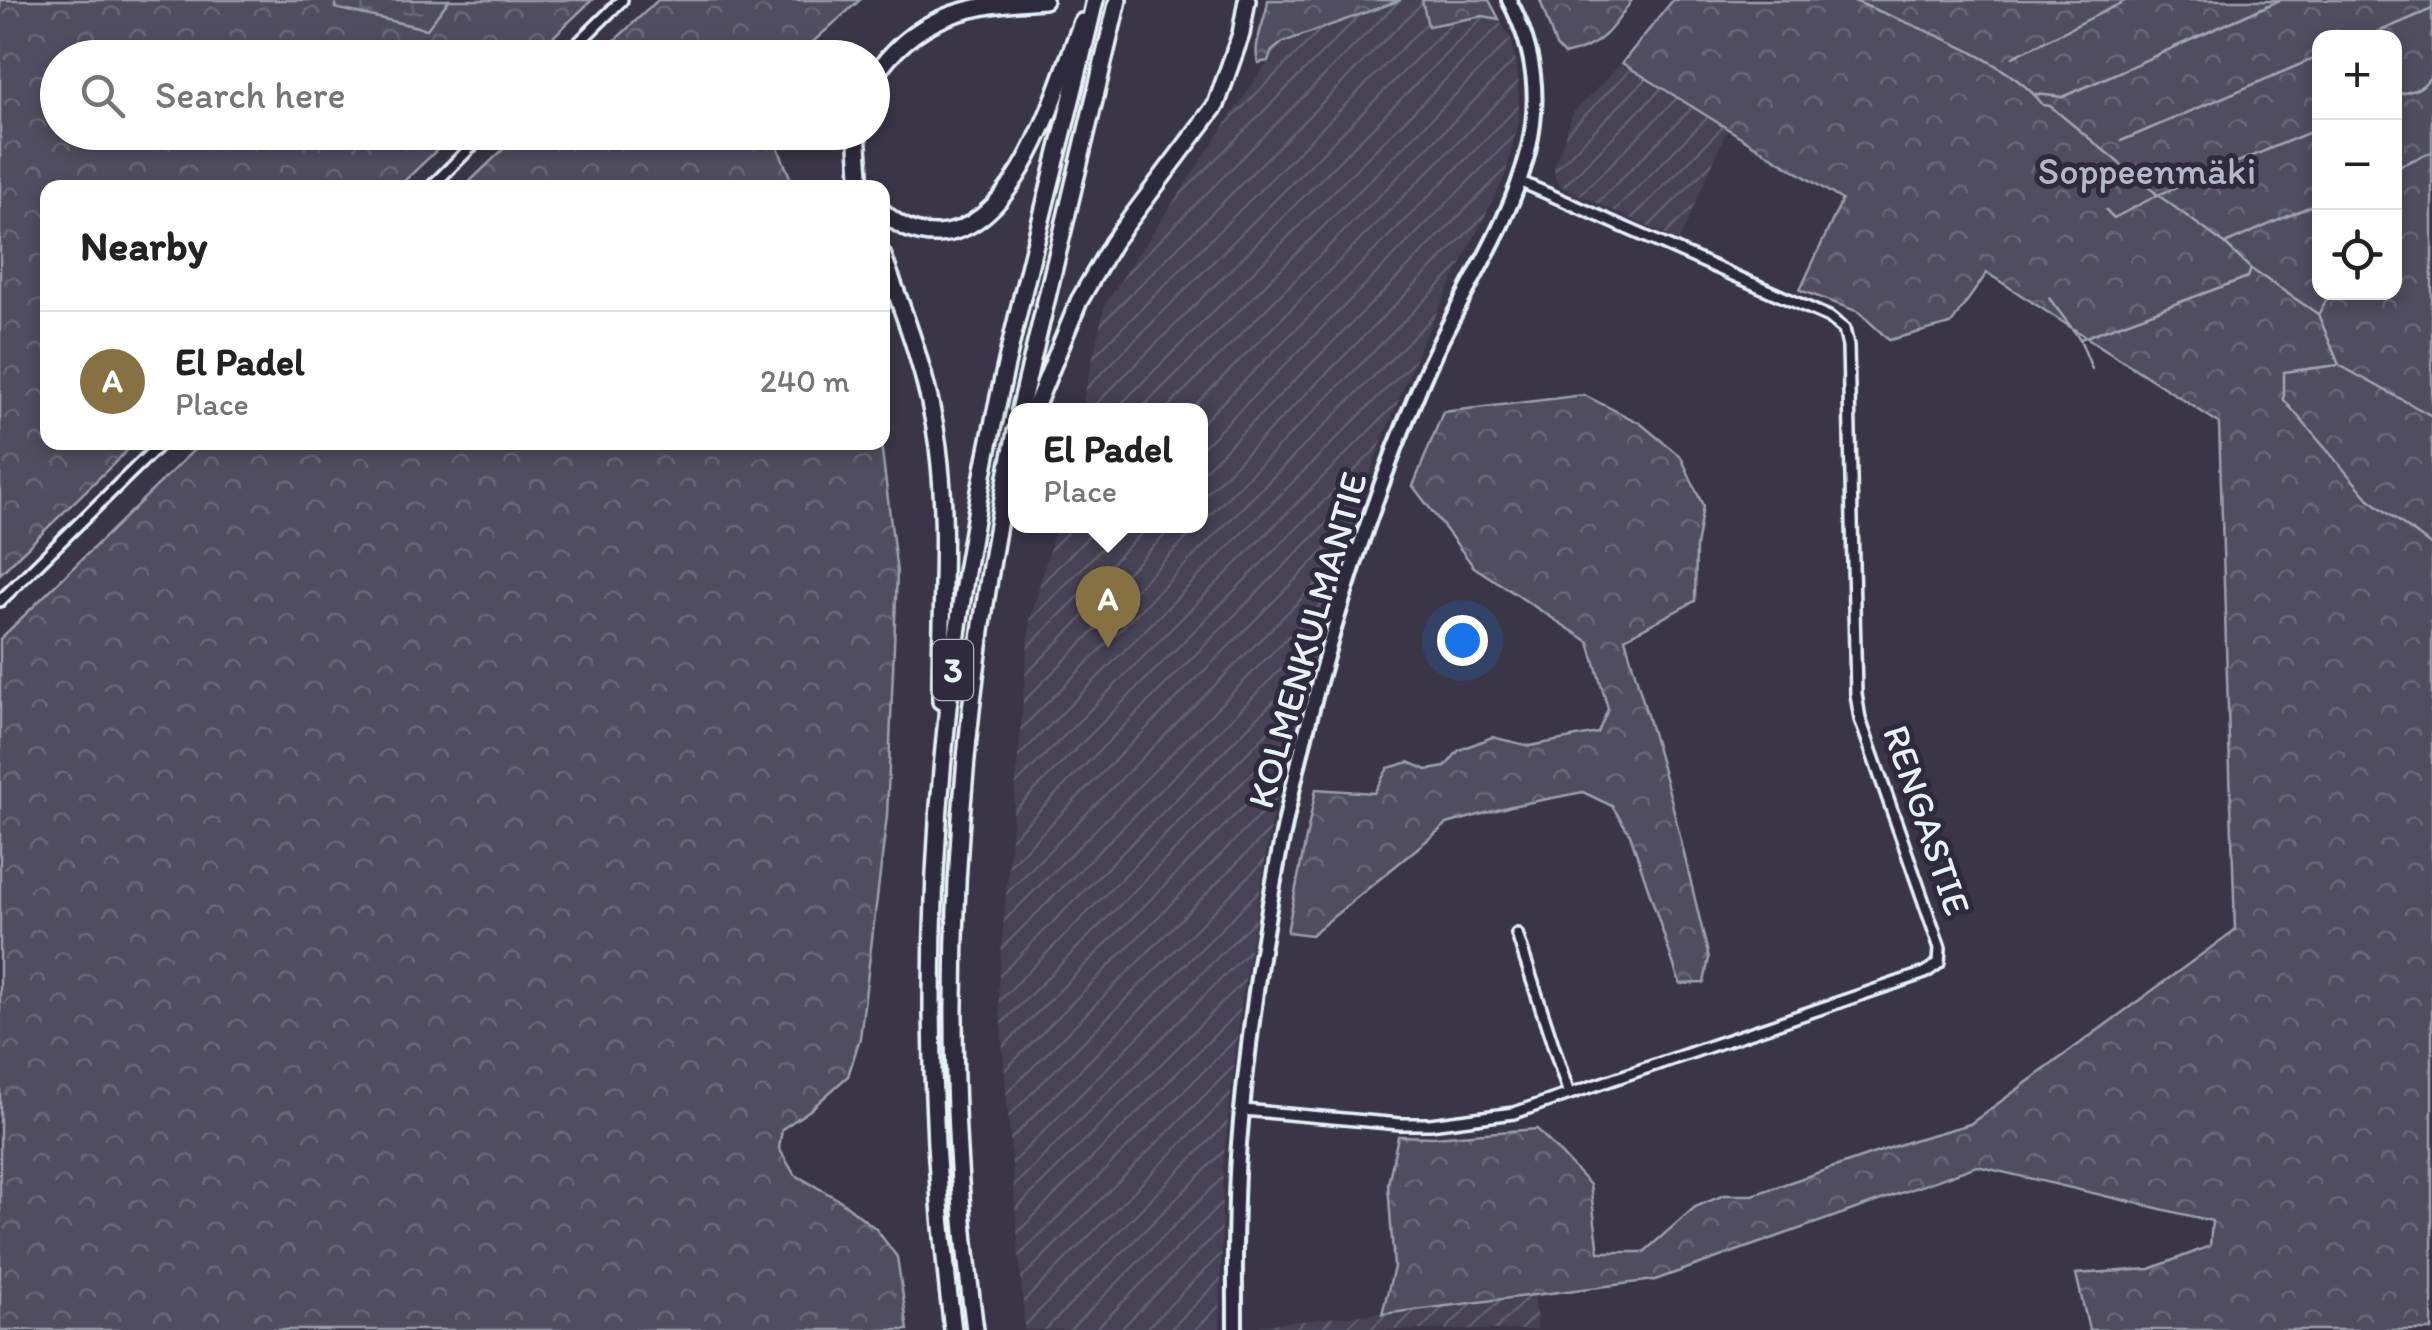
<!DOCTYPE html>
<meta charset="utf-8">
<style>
:root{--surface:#fff;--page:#f6f6f6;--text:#222;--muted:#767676;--line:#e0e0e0;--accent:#857141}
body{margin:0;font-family:Itim,sans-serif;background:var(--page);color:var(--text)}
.controls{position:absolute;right:30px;top:30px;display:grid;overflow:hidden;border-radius:20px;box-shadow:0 5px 15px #0003}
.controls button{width:90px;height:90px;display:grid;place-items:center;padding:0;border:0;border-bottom:2px solid var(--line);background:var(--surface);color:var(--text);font:50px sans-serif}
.you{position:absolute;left:1462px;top:640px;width:35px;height:35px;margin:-25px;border:8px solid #fff;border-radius:50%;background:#1a73e8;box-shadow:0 0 0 15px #1a73e833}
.badge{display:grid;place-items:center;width:65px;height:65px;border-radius:50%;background:var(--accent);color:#fff;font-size:32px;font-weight:700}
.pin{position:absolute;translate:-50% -82px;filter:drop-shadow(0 2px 5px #0008)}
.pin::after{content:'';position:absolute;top:52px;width:35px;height:30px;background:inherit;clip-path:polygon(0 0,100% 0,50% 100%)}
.popup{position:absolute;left:1008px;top:403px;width:200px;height:130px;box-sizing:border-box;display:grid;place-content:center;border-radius:20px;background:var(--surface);filter:drop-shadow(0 2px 8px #0005);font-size:32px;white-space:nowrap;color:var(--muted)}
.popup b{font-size:38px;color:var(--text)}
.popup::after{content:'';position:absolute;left:50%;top:100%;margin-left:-20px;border:20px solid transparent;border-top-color:var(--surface)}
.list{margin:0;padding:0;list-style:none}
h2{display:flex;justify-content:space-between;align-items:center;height:130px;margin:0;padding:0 40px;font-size:42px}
h2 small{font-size:32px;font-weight:400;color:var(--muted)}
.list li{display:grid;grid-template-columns:65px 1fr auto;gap:30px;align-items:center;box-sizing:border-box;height:140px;padding:0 40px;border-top:2px solid var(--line)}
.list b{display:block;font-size:38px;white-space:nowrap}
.list p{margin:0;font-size:32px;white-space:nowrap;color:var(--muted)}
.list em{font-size:32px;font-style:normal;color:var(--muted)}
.icon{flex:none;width:55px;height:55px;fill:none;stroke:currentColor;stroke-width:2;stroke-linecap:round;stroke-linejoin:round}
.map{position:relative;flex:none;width:2432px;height:1330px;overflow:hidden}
.search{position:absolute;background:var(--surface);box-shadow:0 5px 15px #0003;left:40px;top:40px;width:850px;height:110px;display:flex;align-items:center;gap:25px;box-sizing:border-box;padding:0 35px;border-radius:55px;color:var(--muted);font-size:38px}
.panel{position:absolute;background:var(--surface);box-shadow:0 5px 15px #0003;left:40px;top:180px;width:850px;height:270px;border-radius:20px}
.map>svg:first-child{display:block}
.industrial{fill:url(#industrial-furrows)}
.forest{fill:url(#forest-crowns);stroke:#9ca0ac;stroke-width:2.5;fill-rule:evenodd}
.wetland{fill:url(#wetland-marsh);stroke:#9ca0ac;stroke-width:2.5}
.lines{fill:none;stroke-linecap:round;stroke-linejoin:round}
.stream{stroke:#a2a6b1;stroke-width:2.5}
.street-casing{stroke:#e8f1f8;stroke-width:16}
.secondary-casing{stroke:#e8f1f8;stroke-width:20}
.highway-casing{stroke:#e8f1f8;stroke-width:22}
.street{stroke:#2f2a3d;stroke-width:9}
.secondary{stroke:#2f2a3d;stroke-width:12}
.highway{stroke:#2f2a3d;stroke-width:15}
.labels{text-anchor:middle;stroke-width:10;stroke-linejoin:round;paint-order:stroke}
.shield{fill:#2f2a3d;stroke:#b0b5c0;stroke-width:2.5}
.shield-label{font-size:35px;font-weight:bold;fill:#e8f1f8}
.park-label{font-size:38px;fill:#b3b8c2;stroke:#2f2a3d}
.street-label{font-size:38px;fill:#e8f1f8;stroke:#2f2a3d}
</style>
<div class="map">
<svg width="2432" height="1330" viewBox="0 0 2432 1330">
<defs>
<pattern id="industrial-furrows" width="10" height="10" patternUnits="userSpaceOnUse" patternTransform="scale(2.5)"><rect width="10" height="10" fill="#464354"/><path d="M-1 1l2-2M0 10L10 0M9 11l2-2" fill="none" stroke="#615f6d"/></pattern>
<pattern id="forest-crowns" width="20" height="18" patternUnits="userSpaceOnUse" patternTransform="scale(2.5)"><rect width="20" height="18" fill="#504e5f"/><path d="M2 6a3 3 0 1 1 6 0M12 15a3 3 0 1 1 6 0" fill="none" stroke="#696877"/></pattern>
<pattern id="wetland-marsh" width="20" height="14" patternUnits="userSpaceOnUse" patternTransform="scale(2.5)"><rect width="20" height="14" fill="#504e5f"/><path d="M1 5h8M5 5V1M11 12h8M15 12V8" fill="none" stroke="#696877"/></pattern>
</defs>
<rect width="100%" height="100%" fill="#3a3648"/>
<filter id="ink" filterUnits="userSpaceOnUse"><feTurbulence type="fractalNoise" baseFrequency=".01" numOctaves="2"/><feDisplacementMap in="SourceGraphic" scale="20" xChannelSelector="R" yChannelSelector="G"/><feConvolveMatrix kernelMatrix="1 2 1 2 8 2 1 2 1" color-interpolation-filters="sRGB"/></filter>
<g filter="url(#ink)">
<!-- industrial -->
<g class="industrial">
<polygon points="1401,0 1422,0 1428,26 1483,16 1499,19 1512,41 1518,73 1519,120 1505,176 1421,344 1375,459 1325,615 1277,790 1241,1004 1223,1166 1220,1330 1025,1330 998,987 1030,620 1056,526 1200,526 1200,410 1081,410 1105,304 1268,61 1272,51 1283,42"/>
<polygon points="1622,63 1727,130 1679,241 1563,187 1555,179 1554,167 1573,113"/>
<polygon points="1535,1297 1537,1330 1260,1330 1260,1325"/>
</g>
<!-- forest -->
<g class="forest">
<polygon points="0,0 336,0 335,7 426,29 449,0 592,0 532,57 58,58 58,132 455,133 398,187 48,188 48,442 135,443 0,574"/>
<polygon points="658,0 860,0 796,57 597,57"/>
<path d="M1268,0H1401L1283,42L1272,51L1268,61L1258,63C1252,43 1266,21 1268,0Z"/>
<polygon points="1422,0 1489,0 1499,19 1483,16 1428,26"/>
<path d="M1540,0H1632C1612,30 1601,47 1564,55L1556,46Z"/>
<path d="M1673,0H2432V1330H2089L2076,1274L2150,1269L2210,1246L2212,1221L1977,1166L1655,1280L1382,1314L1394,1267L1388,1184L1398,1136L1433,1137L1537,1129L1590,1185L1599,1252H1644L1695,1207L1724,1195H1753L1913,1140L1970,1124L2235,930L2219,423L1987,273L1951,324L1889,340L1859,312L1800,290L1842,200L1622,63ZM2320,38H2394V292H2320Z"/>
<polygon points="520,133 772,133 794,187 464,187"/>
<polygon points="1584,395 1640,423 1681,457 1703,506 1696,547 1695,601 1625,638 1671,799 1709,958 1704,983 1680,984 1630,834 1612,806 1583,792 1511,806 1447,824 1311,935 1287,932 1316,789 1374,793 1388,768 1409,762 1427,770 1445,767 1459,750 1492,737 1530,746 1598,733 1608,709 1589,642 1474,567 1413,486 1443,412"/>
<polygon points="202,442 881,443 897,573 887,816 860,1038 848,1076 810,1110 782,1129 779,1148 794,1174 841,1201 876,1229 897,1257 908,1330 0,1330 0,639"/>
</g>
<!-- wetland -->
<polygon class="wetland" points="336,0 449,0 427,29 335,8"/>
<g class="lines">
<!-- stream -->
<g class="stream">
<path d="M1852,0C1907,24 2007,57 2043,105L2050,106L2158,195L2225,244L2251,269L2318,314L2339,365L2432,416"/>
<polyline points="1905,1 1906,0"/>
<polyline points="2364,38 2432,9"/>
<polyline points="2013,57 2127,0"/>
<polyline points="2036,94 2063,97 2280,0"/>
<path d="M2394,96C2410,91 2424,91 2432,73"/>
<polyline points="2121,141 2320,56"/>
<polyline points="2394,168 2432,152"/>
<polyline points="2106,210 2114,218 2158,195 2320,128"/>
<polyline points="2227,243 2320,202"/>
<polyline points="2049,298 2080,339 2092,369"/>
<polyline points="2319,313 2331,292"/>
<polyline points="2080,339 2248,277 2251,269"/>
<polyline points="2339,365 2284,372 2284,400 2369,499 2432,546"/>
</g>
<defs>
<g id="street">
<polyline points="563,58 622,0"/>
<polyline points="430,188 486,132"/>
<polyline points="0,601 162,442"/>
<polyline points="1517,934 1569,1094"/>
<polyline points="1243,1110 1400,1124 1430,1124 1514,1113 1925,973 1939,963 1940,948 1860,719 1856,694 1848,346 1844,329 1829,317 1521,182"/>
</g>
<path id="secondary" d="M1235,1330C1235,1272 1234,1214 1238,1156C1259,890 1319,626 1423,379C1476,253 1584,141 1509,0"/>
<g id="highway">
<path d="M872,80C914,14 971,4 1044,0"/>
<polyline points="857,132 861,188"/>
<path d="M882,211C898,226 916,235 938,234C1019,230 1057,87 1082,22"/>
<path d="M882,254C906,318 929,379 938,447C949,531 940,617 941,701"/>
<polyline points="1020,410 1118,0"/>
<polyline points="1034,410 1079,301 1113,242 1216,105 1241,34 1247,0"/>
<path d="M953,1330C917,1048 928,766 981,486C1011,323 1058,162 1095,0"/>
<path d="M975,1330C935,1030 954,728 1016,432"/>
</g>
</defs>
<!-- street casing -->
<use href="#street" class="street-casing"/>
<!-- secondary casing -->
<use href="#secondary" class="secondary-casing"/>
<!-- highway casing -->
<use href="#highway" class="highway-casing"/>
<!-- street -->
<use href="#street" class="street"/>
<!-- secondary -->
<use href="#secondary" class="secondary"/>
<!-- highway -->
<use href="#highway" class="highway"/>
</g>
</g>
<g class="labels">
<!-- shield labels -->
<rect class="shield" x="933" y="640" width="40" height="60" rx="8"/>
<g class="shield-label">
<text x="953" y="682">3</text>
</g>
<!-- park labels -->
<g class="park-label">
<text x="2147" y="184">Soppeenmäki</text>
</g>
<!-- street labels -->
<g class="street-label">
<text transform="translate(1307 640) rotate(-74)" y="13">KOLMENKULMANTIE</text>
<text transform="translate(1927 820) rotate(71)" y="13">RENGASTIE</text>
</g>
</g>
</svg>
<div class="controls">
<button>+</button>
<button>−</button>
<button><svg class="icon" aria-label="locate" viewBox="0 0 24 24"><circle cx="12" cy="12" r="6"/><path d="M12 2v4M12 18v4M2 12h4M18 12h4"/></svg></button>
</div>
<div class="you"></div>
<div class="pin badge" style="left:1108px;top:648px">A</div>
<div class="popup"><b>El Padel</b>Place</div>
<div class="search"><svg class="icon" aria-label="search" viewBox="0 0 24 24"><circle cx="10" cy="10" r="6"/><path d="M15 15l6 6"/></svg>Search here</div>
<section class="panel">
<h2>Nearby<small></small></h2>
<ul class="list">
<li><span class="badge">A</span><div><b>El Padel</b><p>Place</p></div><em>240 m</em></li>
</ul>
</section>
</div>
